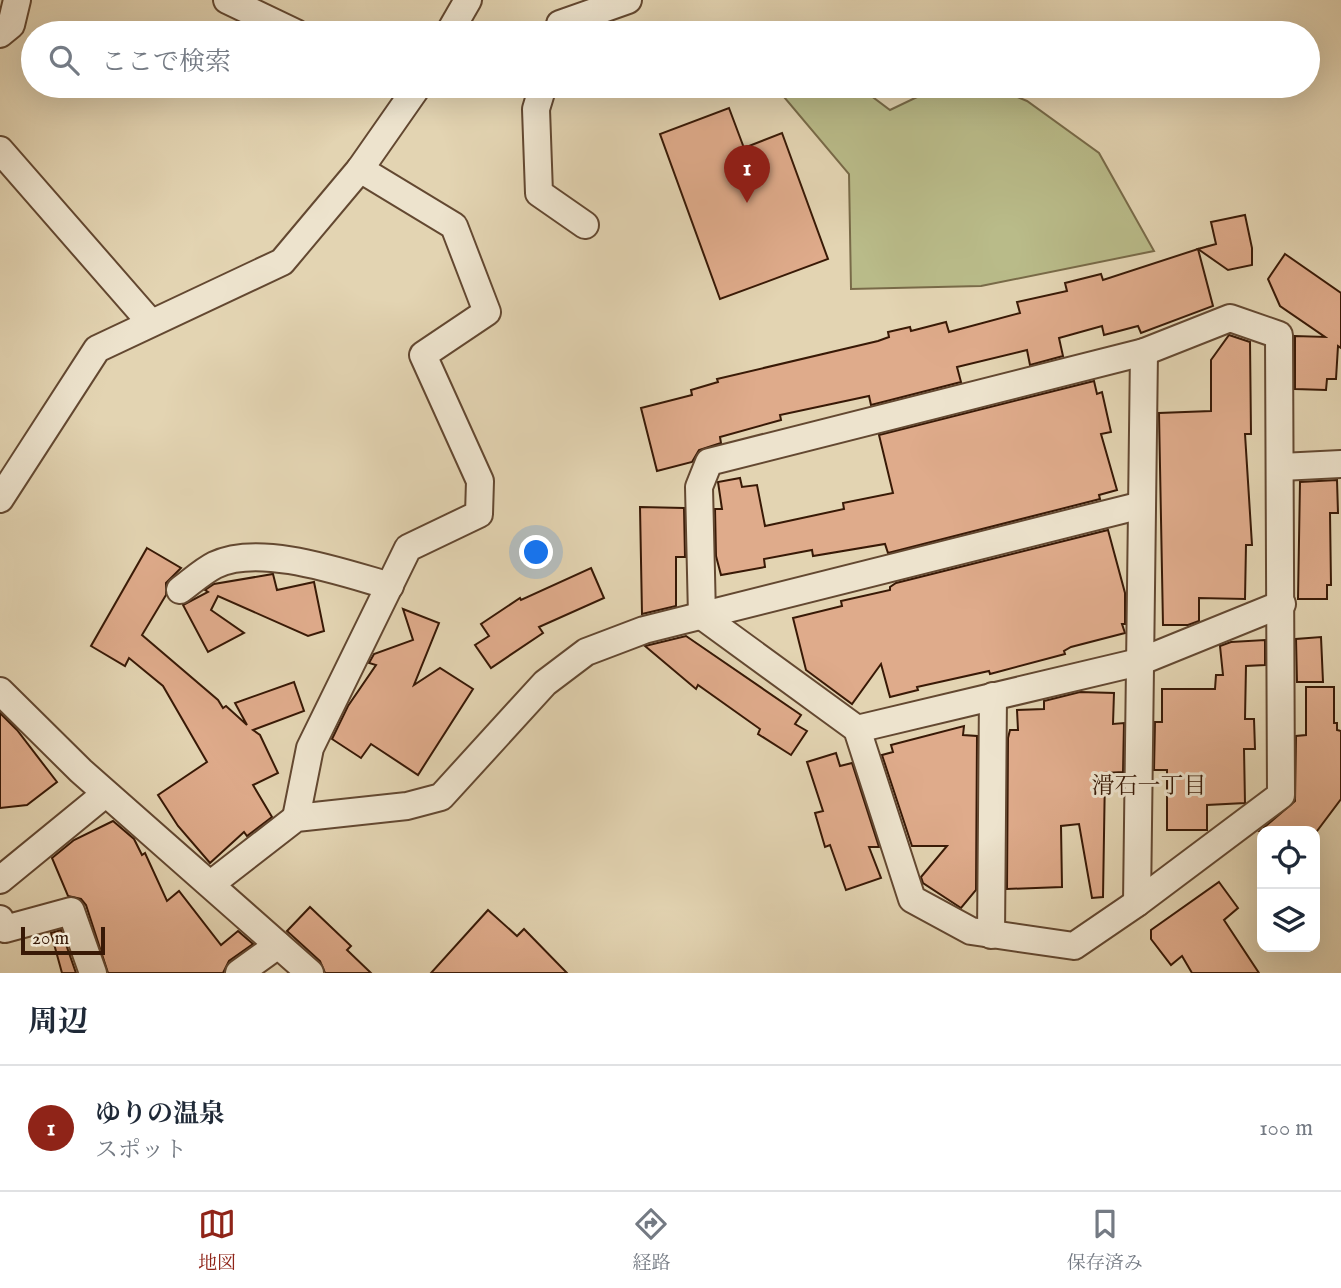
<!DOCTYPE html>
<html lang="ja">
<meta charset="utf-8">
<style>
:root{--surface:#fff;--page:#f6f6f7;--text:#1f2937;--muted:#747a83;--line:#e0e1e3;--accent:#8f2418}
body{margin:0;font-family:"IM FELL English","Noto Serif JP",serif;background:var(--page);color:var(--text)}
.controls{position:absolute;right:21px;bottom:21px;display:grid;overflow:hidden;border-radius:14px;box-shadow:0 7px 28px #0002}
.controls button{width:63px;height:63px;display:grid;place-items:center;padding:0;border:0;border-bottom:2px solid var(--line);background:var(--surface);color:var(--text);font:35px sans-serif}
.scale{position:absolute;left:21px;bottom:18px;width:84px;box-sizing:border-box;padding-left:7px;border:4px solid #381906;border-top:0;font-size:19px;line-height:24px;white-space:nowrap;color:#381906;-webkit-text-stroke:5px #ede3cd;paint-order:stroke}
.you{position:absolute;left:537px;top:553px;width:24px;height:24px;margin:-18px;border:5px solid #fff;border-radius:50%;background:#1a73e8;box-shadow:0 0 0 10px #1a73e833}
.badge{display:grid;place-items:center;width:46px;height:46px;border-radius:50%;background:var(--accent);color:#fff;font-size:23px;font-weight:700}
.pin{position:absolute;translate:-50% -58px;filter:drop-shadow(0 2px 4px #0008)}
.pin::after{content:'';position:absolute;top:37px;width:24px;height:21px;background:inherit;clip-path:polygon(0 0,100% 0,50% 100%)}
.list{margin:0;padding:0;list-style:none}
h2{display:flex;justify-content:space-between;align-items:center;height:91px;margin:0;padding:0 28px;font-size:30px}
h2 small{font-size:23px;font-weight:400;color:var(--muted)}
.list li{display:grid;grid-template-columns:46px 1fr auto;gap:21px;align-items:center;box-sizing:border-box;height:126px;padding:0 28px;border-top:2px solid var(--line)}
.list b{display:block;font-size:26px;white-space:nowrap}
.list p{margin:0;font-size:23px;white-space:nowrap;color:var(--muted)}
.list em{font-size:23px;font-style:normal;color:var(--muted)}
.icon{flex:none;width:38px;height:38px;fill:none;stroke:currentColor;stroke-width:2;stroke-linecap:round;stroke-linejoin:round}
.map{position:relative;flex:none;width:1341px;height:973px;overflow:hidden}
.search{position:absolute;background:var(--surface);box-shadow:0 7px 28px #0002;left:21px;right:21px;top:21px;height:77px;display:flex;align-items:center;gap:18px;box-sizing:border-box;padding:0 24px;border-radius:38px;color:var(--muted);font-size:26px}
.sheet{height:217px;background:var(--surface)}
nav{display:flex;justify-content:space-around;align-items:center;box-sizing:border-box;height:98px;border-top:2px solid var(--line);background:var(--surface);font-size:19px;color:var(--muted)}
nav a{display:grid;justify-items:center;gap:4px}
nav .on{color:var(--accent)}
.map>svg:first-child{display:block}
.green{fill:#b9bb89;stroke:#786a48;stroke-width:2}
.building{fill:#dfab8b;stroke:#381906;stroke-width:2}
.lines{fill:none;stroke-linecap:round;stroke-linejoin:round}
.minor-casing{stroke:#634831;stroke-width:30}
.minor{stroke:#ede3cd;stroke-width:26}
.labels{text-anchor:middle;stroke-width:6;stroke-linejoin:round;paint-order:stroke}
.neighbourhood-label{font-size:23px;fill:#381906;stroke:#ede3cd}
</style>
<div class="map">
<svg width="1341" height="973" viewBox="0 0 1341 973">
<rect width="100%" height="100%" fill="#e3d4b2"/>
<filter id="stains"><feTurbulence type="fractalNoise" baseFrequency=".00286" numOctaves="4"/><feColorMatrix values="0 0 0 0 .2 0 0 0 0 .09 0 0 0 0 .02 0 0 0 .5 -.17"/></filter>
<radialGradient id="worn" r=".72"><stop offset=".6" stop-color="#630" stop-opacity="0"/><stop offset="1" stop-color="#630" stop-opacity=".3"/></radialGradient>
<!-- green -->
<polygon class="green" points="793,86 858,86 890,110 940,86 990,86 1027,101 1099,153 1154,251 981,286 851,289 849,174 784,97"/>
<!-- building -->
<g class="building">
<polygon points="729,108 744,148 782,133 828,259 720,299 660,134"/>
<polygon points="1245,215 1252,248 1252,265 1228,270 1198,249 1216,244 1211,222"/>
<polygon points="1198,249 1213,306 1141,333 1138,326 1104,335 1102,326 1059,338 1063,356 1030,365 1027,350 957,367 961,382 871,405 869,396 780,415 781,420 720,437 721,443 699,450 692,462 657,471 641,408 692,395 691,390 718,382 717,379 878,341 889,337 888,332 910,327 911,331 946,322 949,332 1020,313 1017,302 1067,291 1065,283 1101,274 1103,280"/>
<polygon points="1285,254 1341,293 1341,348 1338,346 1336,379 1327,379 1326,390 1295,389 1295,336 1325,337 1280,306 1268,279"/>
<polygon points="1229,335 1250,342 1251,434 1245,434 1252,545 1246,545 1245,599 1199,598 1199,621 1188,625 1163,625 1159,413 1211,411 1211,360"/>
<polygon points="1094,381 1097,394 1102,392 1111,432 1101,434 1117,490 1099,495 1100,499 888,553 885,544 813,556 812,550 764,559 765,567 721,575 716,556 715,509 722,509 718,482 740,478 742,487 757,485 765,526 844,509 843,503 893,493 879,435"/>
<polygon points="1337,480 1338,513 1330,513 1331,585 1327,585 1327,599 1298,599 1300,482"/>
<polygon points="640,507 684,508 685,557 676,557 676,606 642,614"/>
<polygon points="1108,530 1125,593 1125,624 1122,624 1125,633 1071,647 1064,651 1065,654 990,674 989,671 917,687 918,690 890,697 881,664 852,704 806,670 793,618 842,606 841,601 890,590 890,587 896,583"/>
<polygon points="147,548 181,568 166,583 166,595 142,635 218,700 223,708 226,706 247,725 235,703 294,682 304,711 253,730 260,735 278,773 253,785 272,817 247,836 244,832 210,863 178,826 158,795 207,762 163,686 129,658 125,666 91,646"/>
<polygon points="591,568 604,598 539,627 543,633 491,668 475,645 489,636 481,624 520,598 521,600"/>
<polygon points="273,574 277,590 314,582 324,631 308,636 218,596 211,610 244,633 208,652 183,605 208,592 205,590 214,584"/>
<polygon points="403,609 439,623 414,685 440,668 473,689 418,775 371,744 361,758 332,739 348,706 376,665 369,663 374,654 413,640"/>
<polygon points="686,636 801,715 795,724 807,731 791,755 758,734 760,729 698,685 696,689 645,646"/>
<polygon points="1321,637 1323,682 1297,682 1296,639"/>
<polygon points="1265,640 1265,665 1246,666 1245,719 1254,719 1255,749 1244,749 1245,803 1207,805 1207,830 1167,830 1167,770 1154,770 1155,722 1162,722 1162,689 1215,689 1216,675 1223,675 1220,646 1231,642"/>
<polygon points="1306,687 1334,687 1334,723 1337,723 1337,730 1341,731 1341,799 1317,831 1260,831 1295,801 1296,736 1306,735"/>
<polygon points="1080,692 1114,693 1113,724 1124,723 1123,772 1105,773 1103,897 1092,898 1079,824 1061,826 1062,887 1007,889 1008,738 1010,730 1018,730 1017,710 1044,709 1044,701"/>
<polygon points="0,713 17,730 57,782 27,805 0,808"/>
<polygon points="964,726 963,735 977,736 976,890 961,908 923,883 921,877 947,846 912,846 882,755 893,752 891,745"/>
<polygon points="836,753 840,766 852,763 879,847 869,847 881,878 846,890 830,845 825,847 815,813 823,811 807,762"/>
<polygon points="113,821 134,839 142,855 145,853 167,901 179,891 221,945 238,931 253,944 229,961 223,973 108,973 86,905 81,899 68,896 52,858 74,840"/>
<polygon points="1219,882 1238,908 1224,920 1259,973 1192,973 1182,956 1171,965 1151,939 1151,930"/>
<polygon points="310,907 351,946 347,950 371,973 325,973 320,961 287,931"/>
<polygon points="488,910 517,936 524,929 567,973 431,973"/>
<polygon points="61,930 76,973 62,973 51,933"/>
</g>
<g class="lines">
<defs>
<g id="minor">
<polyline points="227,0 296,33"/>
<polyline points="449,33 468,0"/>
<polyline points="558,33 560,24 628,0"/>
<polyline points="0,34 11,25 17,0"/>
<polyline points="543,86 536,109 539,193 585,225"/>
<polyline points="0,150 151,323"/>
<polygon points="1230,318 1279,335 1281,795 1137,903 1074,946 971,931 912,899 857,729 702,616 699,487 709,462 1144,352"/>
<polyline points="1281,467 1341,464"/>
<polyline points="0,499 97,349 282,262 360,169 418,86"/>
<path d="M180,590C191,582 203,571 215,565C260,543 344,573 390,586"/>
<polyline points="0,691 81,771 310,973"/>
<polyline points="857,729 1139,662 1282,604"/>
<polyline points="296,818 310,748 408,548 479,514 480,481 423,355 487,312 454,226 360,169"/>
<polyline points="0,880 105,794"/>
<polyline points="211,884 296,818 407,806 441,797 545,683 586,652 644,630 1142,505"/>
<polyline points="1137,903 1144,352"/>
<polyline points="0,919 5,929 71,911 93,973"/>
<polyline points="991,935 993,696"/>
<polyline points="239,973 278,945"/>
</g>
</defs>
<!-- minor casing -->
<use href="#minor" class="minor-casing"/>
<!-- minor -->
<use href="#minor" class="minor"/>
</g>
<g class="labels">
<!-- neighbourhood labels -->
<g class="neighbourhood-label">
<text x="1149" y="793">滑石一丁目</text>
</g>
</g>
<rect width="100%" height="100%" filter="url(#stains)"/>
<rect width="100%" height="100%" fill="url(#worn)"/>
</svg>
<div class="controls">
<button><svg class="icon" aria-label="locate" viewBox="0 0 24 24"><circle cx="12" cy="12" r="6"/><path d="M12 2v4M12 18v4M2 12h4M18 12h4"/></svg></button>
<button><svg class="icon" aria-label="layers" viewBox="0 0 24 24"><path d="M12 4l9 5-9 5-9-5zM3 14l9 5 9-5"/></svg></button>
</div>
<div class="scale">20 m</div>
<div class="you"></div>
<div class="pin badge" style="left:747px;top:203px">1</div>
<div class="search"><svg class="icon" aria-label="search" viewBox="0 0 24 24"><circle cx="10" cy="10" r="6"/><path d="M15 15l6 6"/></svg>ここで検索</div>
</div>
<section class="sheet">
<h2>周辺<small></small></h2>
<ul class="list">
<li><span class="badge">1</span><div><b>ゆりの温泉</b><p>スポット</p></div><em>100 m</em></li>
</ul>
</section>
<nav>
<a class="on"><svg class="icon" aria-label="map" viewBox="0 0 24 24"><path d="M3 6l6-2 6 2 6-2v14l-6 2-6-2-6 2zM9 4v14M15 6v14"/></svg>地図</a>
<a><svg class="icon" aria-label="directions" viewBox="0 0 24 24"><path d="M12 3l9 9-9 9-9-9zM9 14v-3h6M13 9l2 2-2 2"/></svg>経路</a>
<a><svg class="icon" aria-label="saved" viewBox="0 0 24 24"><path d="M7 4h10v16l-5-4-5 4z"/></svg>保存済み</a>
</nav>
